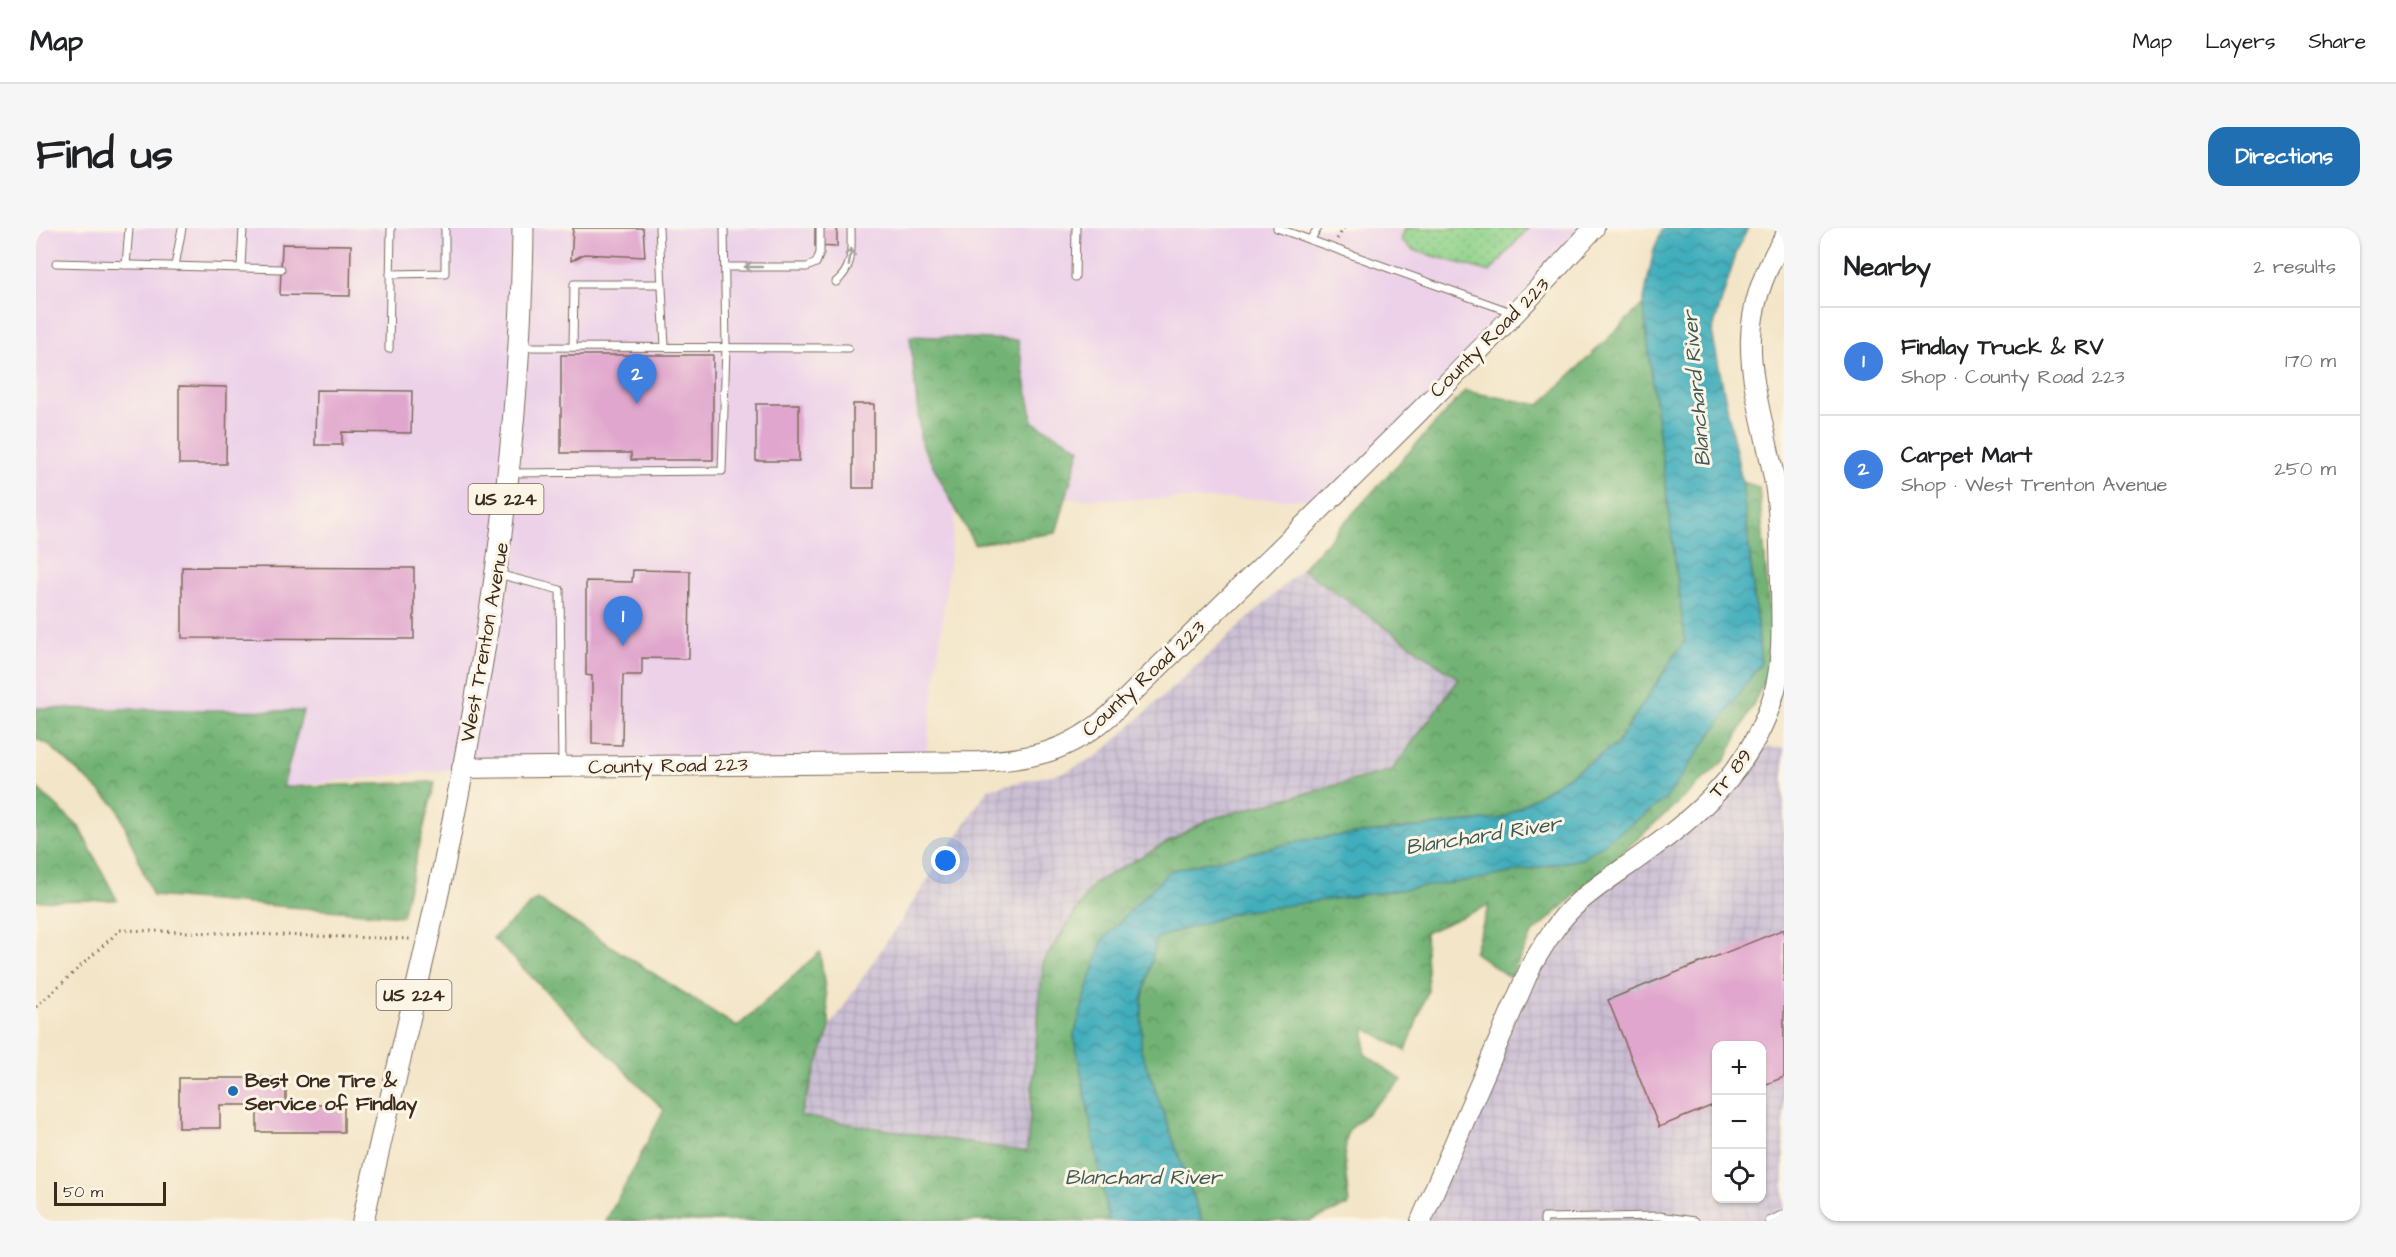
<!DOCTYPE html>
<meta charset="utf-8">
<style>
:root{--surface:#fff;--page:#f6f6f6;--text:#202124;--muted:#757577;--line:#e0e0e0;--accent:#1f6fb2}
body{margin:0;font-family:"Architects Daughter",sans-serif;background:var(--page);color:var(--text)}
.controls{position:absolute;right:18px;bottom:18px;display:grid;overflow:hidden;border-radius:12px;box-shadow:0 2px 4px #0004}
.controls button{width:54px;height:54px;display:grid;place-items:center;padding:0;border:0;border-bottom:2px solid var(--line);background:var(--surface);color:var(--text);font:30px sans-serif}
.scale{position:absolute;left:18px;bottom:15px;width:112px;box-sizing:border-box;padding-left:6px;border:3px solid #3b2a1e;border-top:0;font-size:16px;line-height:21px;white-space:nowrap;color:#3b2a1e;-webkit-text-stroke:4px #fcf5e5;paint-order:stroke}
.you{position:absolute;left:910px;top:633px;width:21px;height:21px;margin:-15px;border:4px solid #fff;border-radius:50%;background:#1a73e8;box-shadow:0 0 0 9px #1a73e833}
.badge{display:grid;place-items:center;width:39px;height:39px;border-radius:50%;background:var(--accent);color:#fff;font-size:20px;font-weight:700}
.pin{position:absolute;translate:-50% -50px;filter:drop-shadow(0 2px 3px #0008)}
.pin::after{content:'';position:absolute;top:32px;width:21px;height:18px;background:inherit;clip-path:polygon(0 0,100% 0,50% 100%)}
.list{margin:0;padding:0;list-style:none}
h2{display:flex;justify-content:space-between;align-items:center;height:78px;margin:0;padding:0 24px;font-size:26px}
h2 small{font-size:20px;font-weight:400;color:var(--muted)}
.list li{display:grid;grid-template-columns:39px 1fr auto;gap:18px;align-items:center;box-sizing:border-box;height:108px;padding:0 24px;border-top:2px solid var(--line)}
.list b{display:block;font-size:22px;white-space:nowrap}
.list p{margin:0;font-size:20px;white-space:nowrap;color:var(--muted)}
.list em{font-size:20px;font-style:normal;color:var(--muted)}
.icon{flex:none;width:33px;height:33px;fill:none;stroke:currentColor;stroke-width:2;stroke-linecap:round;stroke-linejoin:round}
.map{position:relative;flex:none;width:1748px;height:993px;overflow:hidden;border-radius:18px}
header{display:flex;align-items:center;gap:36px;box-sizing:border-box;height:84px;padding:0 30px;background:var(--surface);border-bottom:2px solid var(--line)}
header strong{font-size:28px}
nav{display:flex;gap:33px;margin-inline-start:auto;font-size:21px}
.intro{display:flex;align-items:center;justify-content:space-between;box-sizing:border-box;height:144px;padding:0 36px}
h1{margin:0;font-size:42px}
.button{padding:15px 27px;border-radius:18px;background:var(--accent);color:#fff;font-size:21px;font-weight:700}
main{display:flex;gap:36px;padding:0 36px}
aside{flex:1;background:var(--surface);border-radius:18px;box-shadow:0 2px 4px #0004}
.map>svg:first-child{display:block}
.built{fill:#ecd1e9}
.industrial{fill:url(#industrial-grid);fill-rule:evenodd}
.green{fill:url(#green-dots);stroke:#647e54;stroke-width:1.5}
.forest{fill:url(#forest-crowns);stroke:#566e4a;stroke-width:1.5}
.water{fill:url(#water-waves);stroke:#3e6c6d;stroke-width:1.5}
.building{fill:#e0a6cd}
.lines{fill:none;stroke-linecap:round;stroke-linejoin:round}
.lane-casing{stroke:#7b6b5a;stroke-width:9}
.secondary-casing{stroke:#7b6b5a;stroke-width:22}
.primary-casing{stroke:#7b6b5a;stroke-width:23}
.path{stroke:#7b6b5a;stroke-width:3;stroke-dasharray:1.5 4.5;stroke-linecap:butt}
.lane{stroke:#fff;stroke-width:7}
.secondary{stroke:#fff;stroke-width:20}
.primary{stroke:#fff;stroke-width:21}
.oneway{stroke:#a79f9a}
.poi-dot{fill:#1f6fb2;stroke:#fcf5e5;stroke-width:2}
.labels{text-anchor:middle;stroke-width:6;stroke-linejoin:round;paint-order:stroke}
.shield{fill:#fcf5e5;stroke:#75675a;stroke-width:1.5}
.shield-label{font-size:18px;font-weight:bold;fill:#3b2a1e}
.street-label{font-size:20px;fill:#3b2a1e;stroke:#fcf5e5}
.poi-label{font-size:20px;font-weight:bold;fill:#3b2a1e;stroke:#fcf5e5;text-anchor:start}
.water-label{font-size:21px;font-style:italic;fill:#3d5855;stroke:#fcf5e5}
</style>
<header>
<strong>Map</strong>
<nav><a>Map</a><a>Layers</a><a>Share</a></nav>
</header>
<div class="intro"><h1>Find us</h1><a class="button">Directions</a></div>
<main>
<div class="map">
<svg width="1748" height="993" viewBox="0 0 1748 993">
<defs>
<pattern id="industrial-grid" width="8" height="8" patternUnits="userSpaceOnUse" patternTransform="scale(1.5)"><rect width="8" height="8" fill="#cbbfd4"/><path d="M0 4h8M4 0v8" fill="none" stroke="#afa4b6"/></pattern>
<pattern id="green-dots" width="8" height="8" patternUnits="userSpaceOnUse" patternTransform="scale(1.5)"><rect width="8" height="8" fill="#8ed189"/><path d="M2 2h.1M6 6h.1" fill="none" stroke="#75aa6f" stroke-width="1.8" stroke-linecap="round"/></pattern>
<pattern id="forest-crowns" width="20" height="18" patternUnits="userSpaceOnUse" patternTransform="scale(1.5)"><rect width="20" height="18" fill="#72b375"/><path d="M2 6a3 3 0 1 1 6 0M12 15a3 3 0 1 1 6 0" fill="none" stroke="#5f925f"/></pattern>
<pattern id="water-waves" width="16" height="10" patternUnits="userSpaceOnUse" patternTransform="scale(1.5)"><rect width="16" height="10" fill="#40aebc"/><path d="M0 5q4-4 8 0t8 0" fill="none" stroke="#378e98"/></pattern>
</defs>
<rect width="100%" height="100%" fill="#fcf5e5"/>
<filter id="ink" filterUnits="userSpaceOnUse"><feTurbulence type="fractalNoise" baseFrequency=".0167" numOctaves="2"/><feDisplacementMap in="SourceGraphic" scale="12" xChannelSelector="R" yChannelSelector="G"/><feConvolveMatrix kernelMatrix="1 2 1 2 8 2 1 2 1" color-interpolation-filters="sRGB"/></filter>
<filter id="wash" filterUnits="userSpaceOnUse"><feTurbulence type="fractalNoise" baseFrequency=".008" numOctaves="4" result="noise"/><feDisplacementMap in="SourceGraphic" scale="24" xChannelSelector="R" yChannelSelector="G"/><feGaussianBlur stdDeviation="1.35" result="paint"/><feColorMatrix in="noise" values="0 0 0 0 0 0 0 0 0 0 0 0 0 0 0 0 0 1.4 0 .05"/><feComposite in="paint" operator="in"/></filter>
<g filter="url(#wash)">
<rect width="100%" height="100%" fill="#f3e5c8"/>
<!-- built -->
<polygon class="built" points="0,0 1558,0 1292,271 921,271 889,535 426,540 247,559 267,483 0,480"/>
<!-- industrial -->
<g class="industrial">
<polygon points="1266,341 1423,451 1357,542 1171,592 1007,734 991,925 763,888 794,799 952,561 1029,544 1063,527"/>
<path d="M1716,519L1748,520V993H1385L1527,690L1649,595ZM1680,818H1726V970H1680Z"/>
</g>
<!-- green -->
<polygon class="green" points="1369,0 1492,0 1454,44 1377,22 1365,13"/>
<!-- forest -->
<g class="forest">
<polygon points="1607,76 1649,412 1580,517 1467,590 1274,611 1133,643 1038,807 1073,993 570,993 628,882 457,710 501,671 701,799 784,724 794,799 764,888 991,924 1007,734 1058,655 1171,592 1356,542 1423,451 1266,341 1429,163 1504,177"/>
<polygon points="874,108 982,112 997,194 1044,220 1020,305 938,316 885,215"/>
<polygon points="1706,254 1723,259 1735,402 1731,448 1690,531 1496,706 1474,750 1438,724 1453,677 1389,705 1392,762 1370,823 1329,800 1329,826 1366,852 1312,903 1308,929 1313,977 1274,993 1166,993 1105,822 1106,773 1121,710 1202,684 1546,631 1725,435"/>
<polygon points="0,480 267,483 247,559 399,554 366,688 117,668 81,579 12,516 0,511"/>
<polygon points="0,559 43,599 81,672 0,673"/>
</g>
<!-- water -->
<polygon class="water" points="1627,0 1712,0 1701,23 1676,104 1706,254 1725,435 1629,572 1546,631 1437,652 1202,684 1121,710 1106,773 1105,822 1166,993 1073,993 1038,807 1066,712 1133,643 1274,611 1467,590 1580,517 1649,412 1607,76 1618,21"/>
<g id="blocks">
<!-- building -->
<g class="building">
<polygon points="537,0 607,0 609,29 548,26 535,33"/>
<polygon points="779,0 801,0 801,19 779,18"/>
<polygon points="246,16 315,17 314,68 244,67"/>
<polygon points="525,127 677,127 677,232 595,232 595,225 525,225"/>
<polygon points="143,158 191,159 190,236 143,236"/>
<polygon points="280,162 376,163 375,205 306,204 306,217 279,217"/>
<rect x="720" y="176" width="43" height="57"/>
<rect x="817" y="176" width="21" height="84"/>
<polygon points="146,339 378,340 378,411 146,410"/>
<polygon points="597,342 654,343 653,431 606,430 606,447 587,447 586,517 556,516 556,448 550,447 550,353 596,354"/>
<polygon points="1748,701 1748,849 1726,858 1726,818 1680,818 1680,876 1623,899 1572,772"/>
<polygon points="143,850 250,850 250,877 308,877 308,904 221,904 221,877 184,877 184,900 143,900"/>
</g>
</g>
</g>
<g filter="url(#ink)">
<use href="#blocks" fill-opacity="0" stroke="#7b6b5a" stroke-width="1.5"/>
<g class="lines">
<defs>
<g id="lane">
<polyline points="623,0 629,119"/>
<polyline points="1241,0 1475,84"/>
<polyline points="1274,12 1282,0"/>
<polyline points="20,35 245,41"/>
<polyline points="90,37 93,0"/>
<polyline points="139,38 146,0"/>
<polyline points="205,39 207,0"/>
<polyline points="689,39 771,39 780,35 784,25 784,0"/>
<polyline points="354,46 409,45 409,0"/>
<polyline points="1039,49 1040,0"/>
<path d="M800,54C818,39 815,22 815,0"/>
<polyline points="486,119 812,120"/>
<polyline points="537,119 538,56 626,56"/>
<polyline points="353,121 355,0"/>
<polyline points="476,245 686,243 690,119 688,0"/>
<polyline points="462,346 524,362 526,536"/>
<polyline points="1508,993 1508,990 1623,988 1659,993"/>
<polyline points="1733,993 1748,986"/>
</g>
<g id="secondary">
<path d="M426,540L943,534C997,531 1032,524 1074,487C1236,326 1405,170 1558,0"/>
<path d="M1385,993L1495,738C1507,718 1518,699 1534,682C1557,659 1587,642 1613,622C1671,581 1720,532 1739,462C1748,427 1745,389 1745,354C1744,319 1744,284 1738,250C1720,155 1692,101 1748,10"/>
</g>
<path id="primary" d="M327,993C352,876 382,760 407,642C451,429 485,218 487,0"/>
</defs>
<!-- lane casing -->
<use href="#lane" class="lane-casing"/>
<!-- secondary casing -->
<use href="#secondary" class="secondary-casing"/>
<!-- primary casing -->
<use href="#primary" class="primary-casing"/>
<!-- path -->
<g class="path">
<polyline points="1301,11 1308,0"/>
<polyline points="0,779 84,702 374,711"/>
</g>
<!-- lane -->
<use href="#lane" class="lane"/>
<!-- secondary -->
<use href="#secondary" class="secondary"/>
<!-- primary -->
<use href="#primary" class="primary"/>
</g>
<!-- one-way arrows -->
<defs><path id="oneway-shaft" d="M-6 0H5M1.5-3L5.5 0L1.5 3" fill="none" stroke-width="1.6" stroke-linecap="round" stroke-linejoin="round" transform="scale(1.5)"/></defs>
<g class="oneway">
<use href="#oneway-shaft" transform="translate(814 29) rotate(-82)"/>
<use href="#oneway-shaft" transform="translate(717 39) rotate(180)"/>
</g>
</g>
<!-- markers -->
<circle class="poi-dot" cx="197" cy="863" r="6"/>
<g class="labels">
<!-- shield labels -->
<g class="shield">
<rect x="432.5" y="256" width="75" height="30" rx="4.5"/>
<rect x="340.5" y="752" width="75" height="30" rx="4.5"/>
</g>
<g class="shield-label">
<text x="470" y="277">US 224</text>
<text x="378" y="773">US 224</text>
</g>
<!-- street labels -->
<g class="street-label">
<text transform="translate(1453 109) rotate(-45)" y="7">County Road 223</text>
<text transform="translate(448 414) rotate(-80)" y="7">West Trenton Avenue</text>
<text transform="translate(1107 450) rotate(-43)" y="7">County Road 223</text>
<text transform="translate(632 537) rotate(-1)" y="7">County Road 223</text>
<text transform="translate(1694 545) rotate(-52)" y="7">Tr 89</text>
</g>
<!-- poi labels -->
<g class="poi-label">
<text x="209" y="859">Best One Tire &amp;<tspan x="209" dy="23">Service of Findlay</tspan></text>
</g>
<!-- water labels -->
<g class="water-label">
<text transform="translate(1660 161) rotate(-95)" y="7">Blanchard River</text>
<text transform="translate(1447 607) rotate(-9)" y="7">Blanchard River</text>
<text x="1107" y="956">Blanchard River</text>
</g>
</g>
</svg>
<div class="controls">
<button>+</button>
<button>−</button>
<button><svg class="icon" aria-label="locate" viewBox="0 0 24 24"><circle cx="12" cy="12" r="6"/><path d="M12 2v4M12 18v4M2 12h4M18 12h4"/></svg></button>
</div>
<div class="scale">50 m</div>
<div class="you"></div>
<div class="pin badge" style="left:587px;top:418px;background:#3f7fe0">1</div>
<div class="pin badge" style="left:601px;top:176px;background:#3f7fe0">2</div>
</div>
<aside>
<h2>Nearby<small>2 results</small></h2>
<ul class="list">
<li><span class="badge" style="background:#3f7fe0">1</span><div><b>Findlay Truck &amp; RV</b><p>Shop · County Road 223</p></div><em>170 m</em></li>
<li><span class="badge" style="background:#3f7fe0">2</span><div><b>Carpet Mart</b><p>Shop · West Trenton Avenue</p></div><em>250 m</em></li>
</ul>
</aside>
</main>
